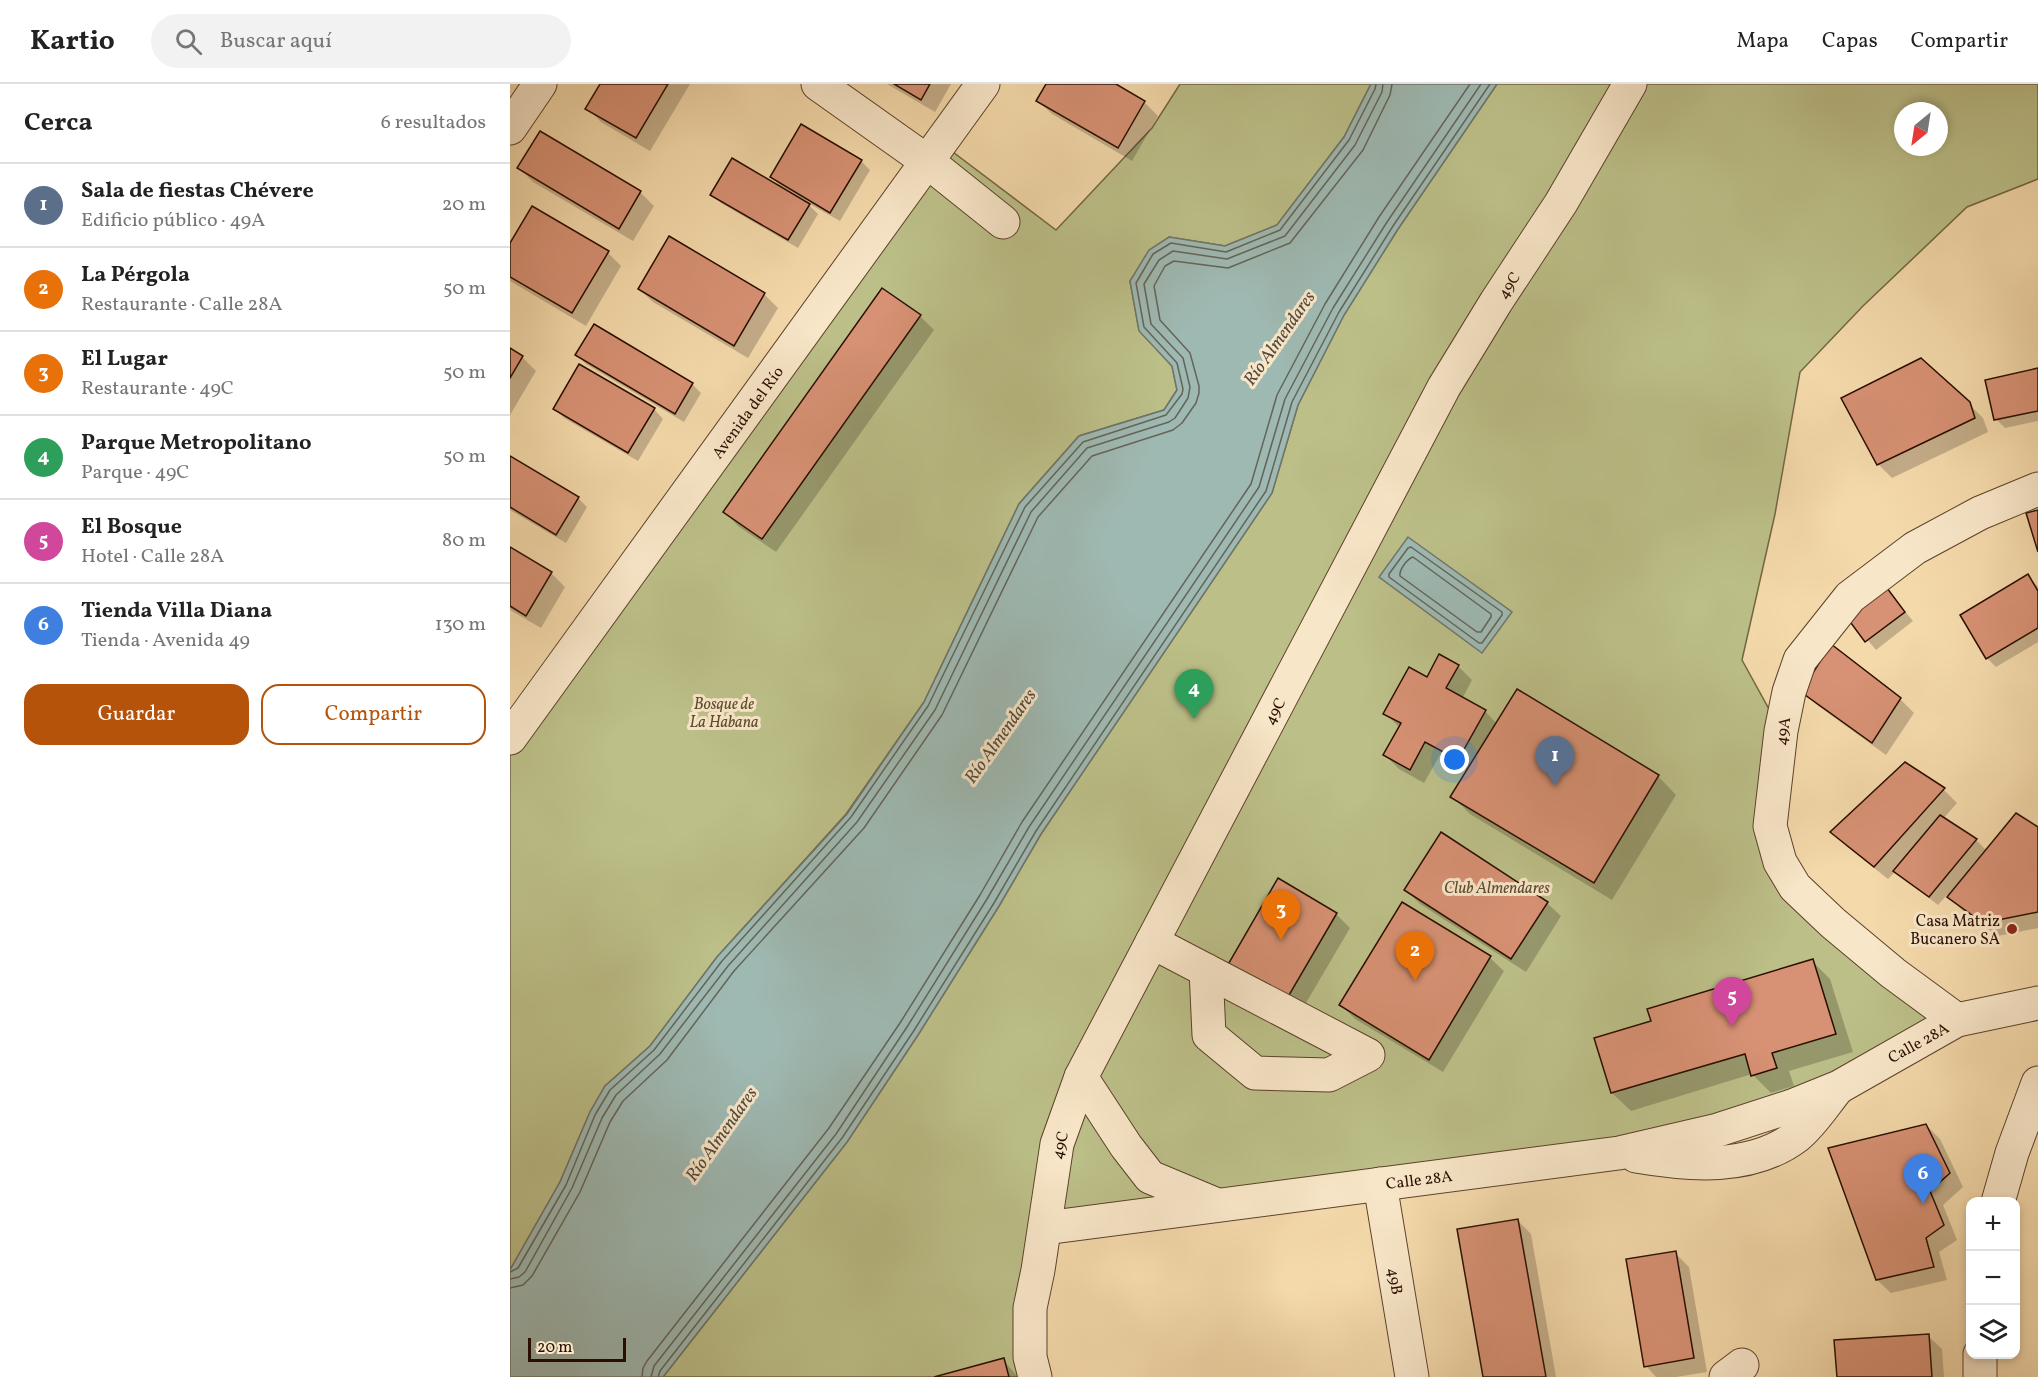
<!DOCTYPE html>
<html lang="es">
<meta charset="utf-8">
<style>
:root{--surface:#fff;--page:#f2f2f2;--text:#222;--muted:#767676;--line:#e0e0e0;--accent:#b45309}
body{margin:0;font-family:Vollkorn,serif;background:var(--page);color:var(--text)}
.controls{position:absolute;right:18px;bottom:18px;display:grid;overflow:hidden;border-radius:12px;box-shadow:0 3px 9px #0003}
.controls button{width:54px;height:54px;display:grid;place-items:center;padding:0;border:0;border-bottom:2px solid var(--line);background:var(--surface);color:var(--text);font:30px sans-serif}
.compass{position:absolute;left:1384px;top:18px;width:54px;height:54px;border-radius:50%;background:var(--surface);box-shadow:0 3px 9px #0003;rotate:210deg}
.scale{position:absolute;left:18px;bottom:15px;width:98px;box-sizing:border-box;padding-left:6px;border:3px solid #2a0e00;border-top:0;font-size:16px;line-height:21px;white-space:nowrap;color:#2a0e00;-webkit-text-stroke:4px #f8e6c8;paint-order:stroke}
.you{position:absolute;left:945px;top:676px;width:21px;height:21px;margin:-15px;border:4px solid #fff;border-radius:50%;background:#1a73e8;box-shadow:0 0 0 9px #1a73e833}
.badge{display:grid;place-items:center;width:39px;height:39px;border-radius:50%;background:var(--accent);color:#fff;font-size:20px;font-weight:700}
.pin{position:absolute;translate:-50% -50px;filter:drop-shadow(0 2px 3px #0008)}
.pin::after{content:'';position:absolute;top:32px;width:21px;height:18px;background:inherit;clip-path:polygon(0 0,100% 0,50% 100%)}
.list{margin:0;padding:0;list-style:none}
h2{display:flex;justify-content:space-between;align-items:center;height:78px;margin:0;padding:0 24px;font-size:26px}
h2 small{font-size:20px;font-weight:400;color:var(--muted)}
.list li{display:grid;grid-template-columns:39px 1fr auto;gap:18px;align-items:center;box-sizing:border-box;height:84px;padding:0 24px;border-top:2px solid var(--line)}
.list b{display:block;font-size:22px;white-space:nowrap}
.list p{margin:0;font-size:20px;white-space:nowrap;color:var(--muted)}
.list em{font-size:20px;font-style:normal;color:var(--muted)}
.actions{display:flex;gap:12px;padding:18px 24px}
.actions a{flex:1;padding:14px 0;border:2px solid var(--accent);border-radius:18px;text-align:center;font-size:21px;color:var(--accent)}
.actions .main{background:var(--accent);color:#fff}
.icon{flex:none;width:33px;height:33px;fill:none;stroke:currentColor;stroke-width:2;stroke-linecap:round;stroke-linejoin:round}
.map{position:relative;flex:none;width:1528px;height:1293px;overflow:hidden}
header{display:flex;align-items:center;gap:36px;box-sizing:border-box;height:84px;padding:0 30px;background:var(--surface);border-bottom:2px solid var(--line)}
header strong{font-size:28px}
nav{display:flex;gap:33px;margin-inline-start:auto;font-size:21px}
.search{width:420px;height:54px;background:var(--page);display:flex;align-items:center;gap:15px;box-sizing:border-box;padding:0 21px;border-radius:33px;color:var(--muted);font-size:22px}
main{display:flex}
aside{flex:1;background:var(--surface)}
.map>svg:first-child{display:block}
.green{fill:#bcbf88;stroke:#736644;stroke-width:1.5;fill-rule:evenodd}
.water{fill:#9eb9b2;stroke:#70756b;stroke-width:1.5}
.shadow{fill:#0003}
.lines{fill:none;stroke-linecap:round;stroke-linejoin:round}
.shore{stroke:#646459;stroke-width:1.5}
.building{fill:#d79174;stroke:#2a0e00;stroke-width:1.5}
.minor-casing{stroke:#5c412a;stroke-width:35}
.minor{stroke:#f8e6c8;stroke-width:33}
.poi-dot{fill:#8f2418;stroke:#f8e6c8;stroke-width:2}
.labels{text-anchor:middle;stroke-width:6;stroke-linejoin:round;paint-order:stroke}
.street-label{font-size:16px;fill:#2a0e00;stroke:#f8e6c8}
.park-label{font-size:16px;font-style:italic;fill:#5d4c30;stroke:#f8e6c8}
.poi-label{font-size:16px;fill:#2a0e00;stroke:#f8e6c8;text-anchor:end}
.water-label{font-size:18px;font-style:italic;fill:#534a3e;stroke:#f8e6c8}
</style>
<header>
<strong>Kartio</strong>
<div class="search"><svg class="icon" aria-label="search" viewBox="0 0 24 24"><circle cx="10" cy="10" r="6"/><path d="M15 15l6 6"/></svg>Buscar aquí</div>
<nav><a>Mapa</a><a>Capas</a><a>Compartir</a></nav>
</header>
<main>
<aside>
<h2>Cerca<small>6 resultados</small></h2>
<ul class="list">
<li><span class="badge" style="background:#5c6f8a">1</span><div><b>Sala de fiestas Chévere</b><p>Edificio público · 49A</p></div><em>20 m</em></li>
<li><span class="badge" style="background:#e8710a">2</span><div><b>La Pérgola</b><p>Restaurante · Calle 28A</p></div><em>50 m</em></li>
<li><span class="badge" style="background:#e8710a">3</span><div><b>El Lugar</b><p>Restaurante · 49C</p></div><em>50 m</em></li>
<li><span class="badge" style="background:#2e9e5b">4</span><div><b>Parque Metropolitano</b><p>Parque · 49C</p></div><em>50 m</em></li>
<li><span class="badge" style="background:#d1479c">5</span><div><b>El Bosque</b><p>Hotel · Calle 28A</p></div><em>80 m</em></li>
<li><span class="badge" style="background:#3f7fe0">6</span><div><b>Tienda Villa Diana</b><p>Tienda · Avenida 49</p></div><em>130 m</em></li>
</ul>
<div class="actions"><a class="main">Guardar</a><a>Compartir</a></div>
</aside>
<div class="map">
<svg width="1528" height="1293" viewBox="0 0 1528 1293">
<rect width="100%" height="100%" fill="#f4d9aa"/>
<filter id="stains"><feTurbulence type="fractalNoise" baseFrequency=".00333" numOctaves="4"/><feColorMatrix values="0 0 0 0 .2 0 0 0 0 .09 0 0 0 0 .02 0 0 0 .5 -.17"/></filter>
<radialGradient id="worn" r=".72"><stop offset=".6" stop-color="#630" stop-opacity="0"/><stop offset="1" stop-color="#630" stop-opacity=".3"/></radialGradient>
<!-- green -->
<g class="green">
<polygon points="670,0 861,0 834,53 767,141 715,162 659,153 620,197 629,246 662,282 667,306 654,326 569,352 509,420 414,618 336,730 207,873 140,962 95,1002 80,1028 50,1098 0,1186 0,654 431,59 546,146 642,44"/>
<path d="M987,0H1528V95L1457,123L1353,222L1290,288L1265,430L1232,576L1271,647L1270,778L1447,936L1208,1046L535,1144L525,1293H153L337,1058L408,951L489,822L531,750L762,409L788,321L834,231L888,145ZM1393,27H1429V63H1393Z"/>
</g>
<!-- water -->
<g class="water">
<polygon points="861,0 987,0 888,145 834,231 788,321 762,409 531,750 489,822 408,951 337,1058 153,1293 0,1293 0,1186 50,1098 80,1028 95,1002 140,962 207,873 337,730 414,618 509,420 569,352 654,326 667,306 662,282 629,247 620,197 639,166 659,153 715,162 767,141 834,53"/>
<polygon points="898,453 1002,528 972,569 869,493"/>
</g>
<!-- shadow -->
<g class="shadow">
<polygon points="91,0 180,0 140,67 91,38 77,24"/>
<polygon points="377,0 441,0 425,28"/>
<polygon points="537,0 602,0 634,18 648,32 622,77 542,30 528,17"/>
<polygon points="351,77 360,86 330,137 296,118 308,130 288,164 211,119 202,110 273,106 262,93"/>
<polygon points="9,84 130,108 144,122 123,157 23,98"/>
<polygon points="0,162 98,169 111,182 76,242 0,197"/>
<polygon points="129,205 254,210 268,224 238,274 143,218"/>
<polygon points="410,232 424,246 266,468 228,442 215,428"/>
<polygon points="0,266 12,273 26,287 0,331"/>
<polygon points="67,271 182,300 191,309 174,338 76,280"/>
<polygon points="1528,285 1528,337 1495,344 1486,335 1477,297"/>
<polygon points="1459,320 1473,334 1478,348 1382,394 1368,380"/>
<polygon points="45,325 144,325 153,335 128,377 54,334"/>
<polygon points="0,374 68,414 77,423 56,459 0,426"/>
<polygon points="0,465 41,489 55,503 31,544 0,526"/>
<polygon points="1517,492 1528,503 1528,558 1486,583 1477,574"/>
<polygon points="1374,502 1403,537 1366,566 1337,531"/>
<polygon points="930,572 948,582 962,596 952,615 975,627 987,640 1148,692 1166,711 1102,816 960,730 942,712 958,687 930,671 914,699 889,685 875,671 890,644 875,629 917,595"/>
<polygon points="1293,608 1390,615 1404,629 1376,671 1307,621"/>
<polygon points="1395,680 1434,706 1447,719 1433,735 1466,756 1477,767 1506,731 1528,745 1528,844 1488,852 1452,826 1437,811 1428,821 1385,788 1378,795 1336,762 1323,748"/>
<polygon points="896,806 1037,819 1051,832 1016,888 910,820"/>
<polygon points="892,820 980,874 994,887 933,988 845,935 831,921"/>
<polygon points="826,830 840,844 789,931 731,897"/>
<polygon points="1302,877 1320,895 1343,968 1279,987 1284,1002 1261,1009 1242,990 1121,1027 1102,1009"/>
<polygon points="1416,1041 1430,1055 1453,1103 1433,1121 1447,1156 1429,1168 1437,1196 1381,1209 1367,1196"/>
<polygon points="1007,1136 1021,1150 1046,1293 974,1293"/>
<polygon points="1165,1169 1179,1183 1197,1288 1166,1293 1146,1293 1136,1282"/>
<polygon points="1418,1252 1432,1265 1434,1293 1328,1293"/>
<polygon points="493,1276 508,1293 430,1293"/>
</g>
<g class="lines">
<!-- shore -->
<g class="shore">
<polygon points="901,463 992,528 992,531 972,559 969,559 879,493 879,490 898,464"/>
<path d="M903,473L981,530V533L971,548H967L890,492C889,486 897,475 903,473Z"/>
<polyline points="0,1188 8,1184 56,1101 85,1031 100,1006 144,966 212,877 341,733 418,622 515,423 573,358 656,331 672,310 673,305 667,279 634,243 626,199 643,170 661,159 716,168 770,146 839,56 865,5 866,0"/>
<polyline points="0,1195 9,1193 15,1188 62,1104 92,1034 106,1011 150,970 218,882 347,738 425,626 521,428 577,364 659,338 665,334 678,314 680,303 673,274 641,240 634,200 649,176 663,167 717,175 775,152 845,61 872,8 873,0"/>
<polyline points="0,1204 13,1201 22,1192 70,1108 100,1038 113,1017 157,976 224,887 354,744 432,631 528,433 582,372 663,346 672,339 686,319 689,309 689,302 680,269 650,236 644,202 655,182 664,177 718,184 780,159 853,66 880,11 882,0"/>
<polyline points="132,1293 133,1284 137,1277 319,1044 390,939 470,811 512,738 741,400 767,311 815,220 869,133 960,0"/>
<polyline points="141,1293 144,1282 326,1050 397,943 477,815 519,743 749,403 775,315 823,224 877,138 971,0"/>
<polyline points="148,1293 150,1287 332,1054 403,948 484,819 526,747 756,407 782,318 829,228 883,142 980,0"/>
</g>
</g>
<!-- building -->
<g class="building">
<polygon points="90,0 158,0 126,54 75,25"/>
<polygon points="384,0 420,0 411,16"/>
<polygon points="536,0 606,0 635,17 608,64 526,17"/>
<polygon points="291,40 352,76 320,129 260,93"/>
<polygon points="30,47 131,107 109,145 7,84"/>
<polygon points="222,74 300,120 278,156 200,111"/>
<polygon points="22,122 99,167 62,229 0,193 0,159"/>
<polygon points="159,152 255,209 224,262 128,205"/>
<polygon points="372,204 411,231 252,455 213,428"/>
<polygon points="84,240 183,299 165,330 65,271"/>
<polygon points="0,264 13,272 0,294"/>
<polygon points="1411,274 1460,318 1465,334 1367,381 1331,314"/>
<polygon points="69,280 145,324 118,369 43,325"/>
<polygon points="1528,284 1528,327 1484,336 1475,296"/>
<polygon points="0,372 69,413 46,451 0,423"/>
<polygon points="1528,426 1528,468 1516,429"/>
<polygon points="0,463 42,488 16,532 0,522"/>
<polygon points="1518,490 1528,507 1528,544 1476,575 1450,531"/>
<polygon points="1374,500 1395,528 1355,558 1335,531"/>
<polygon points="1321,560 1391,614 1362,659 1291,608"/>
<polygon points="929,570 949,581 936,604 976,626 948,676 915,658 900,686 873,671 891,639 873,630 899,583 917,593"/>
<polygon points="1007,605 1149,691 1084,799 940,713"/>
<polygon points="1395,678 1435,704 1364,783 1320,748"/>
<polygon points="1506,729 1528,743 1528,828 1473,839 1437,813"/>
<polygon points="1430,731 1467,755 1419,813 1383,787"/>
<polygon points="931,748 1038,818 1001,875 894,806"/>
<polygon points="768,794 827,829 775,918 716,884"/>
<polygon points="892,818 981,872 919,976 829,921"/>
<polygon points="1303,875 1326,950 1262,969 1267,984 1241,992 1235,970 1101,1009 1084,954 1141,937 1137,925"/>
<polygon points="1416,1040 1440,1089 1420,1107 1434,1141 1416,1154 1424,1183 1366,1196 1318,1064"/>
<polygon points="1008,1135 1036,1293 973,1293 947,1145"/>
<polygon points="1166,1167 1184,1274 1134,1283 1116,1175"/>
<polygon points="1419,1250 1422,1293 1327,1293 1324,1256"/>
<polygon points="494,1274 499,1293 424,1293"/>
</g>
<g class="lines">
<defs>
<g id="minor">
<polyline points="308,0 418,78 493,138"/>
<polyline points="0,44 30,0"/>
<polyline points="0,654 473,0"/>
<polyline points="642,858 858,971 819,991 745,989 699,951 696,886"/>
<polyline points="1447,936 1383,889 1323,839 1285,803 1270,778 1260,742 1271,647 1279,608 1290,576 1340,513 1405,464 1470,429 1528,405"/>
<polyline points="571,993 616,1062 640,1093 707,1121"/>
<path d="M1126,1072C1179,1081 1241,1087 1287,1052C1302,1040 1314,1021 1326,1006"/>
<polyline points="870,1100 902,1293"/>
<polyline points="1488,1118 1502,1069 1528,999"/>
<polyline points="535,1144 1109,1069 1208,1046 1282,1022 1329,1003 1447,936 1528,919"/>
<polyline points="1470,1270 1470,1293"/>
<polyline points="525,1293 520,1273 520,1224 528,1186 547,1060 571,993 934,303 986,218 1051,119 1120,0"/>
<polyline points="1216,1293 1232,1281"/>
</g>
</defs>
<!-- minor casing -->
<use href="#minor" class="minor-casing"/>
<!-- minor -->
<use href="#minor" class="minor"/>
</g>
<!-- markers -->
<circle class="poi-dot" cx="1502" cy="845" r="6"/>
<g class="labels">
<!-- street labels -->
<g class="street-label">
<text transform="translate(998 201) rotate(-57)" y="6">49C</text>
<text transform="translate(237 328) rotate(-54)" y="6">Avenida del Río</text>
<text transform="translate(764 627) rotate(-62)" y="6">49C</text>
<text transform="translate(1272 647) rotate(-81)" y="6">49A</text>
<text transform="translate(1408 958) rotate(-29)" y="6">Calle 28A</text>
<text transform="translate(549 1061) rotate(-76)" y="6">49C</text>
<text transform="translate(909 1095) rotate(-7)" y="6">Calle 28A</text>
<text transform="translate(886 1197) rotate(81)" y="6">49B</text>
</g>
<!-- park labels -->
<g class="park-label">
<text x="214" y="625">Bosque de<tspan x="214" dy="18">La Habana</tspan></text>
<text x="987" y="809">Club Almendares</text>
</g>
<!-- poi labels -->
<g class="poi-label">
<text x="1490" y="842">Casa Matriz<tspan x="1490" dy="18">Bucanero SA</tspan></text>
</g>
<!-- water labels -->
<g class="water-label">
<text transform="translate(769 254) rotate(-55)" y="6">Río Almendares</text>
<text transform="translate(490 652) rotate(-55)" y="6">Río Almendares</text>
<text transform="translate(211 1050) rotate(-55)" y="6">Río Almendares</text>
</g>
</g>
<rect width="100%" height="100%" filter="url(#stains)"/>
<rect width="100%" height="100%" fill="url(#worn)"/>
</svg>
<div class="controls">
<button>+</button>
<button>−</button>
<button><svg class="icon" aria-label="layers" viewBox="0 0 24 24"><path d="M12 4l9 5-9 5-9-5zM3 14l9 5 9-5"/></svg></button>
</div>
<svg class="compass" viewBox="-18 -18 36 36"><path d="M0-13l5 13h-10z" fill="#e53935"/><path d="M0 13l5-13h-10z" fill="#767676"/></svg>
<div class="scale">20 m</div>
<div class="you"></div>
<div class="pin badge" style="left:1045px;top:702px;background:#5c6f8a">1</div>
<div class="pin badge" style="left:905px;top:897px;background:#e8710a">2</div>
<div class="pin badge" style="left:771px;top:856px;background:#e8710a">3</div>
<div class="pin badge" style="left:684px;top:635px;background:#2e9e5b">4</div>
<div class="pin badge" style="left:1222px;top:943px;background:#d1479c">5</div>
<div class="pin badge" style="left:1413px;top:1120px;background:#3f7fe0">6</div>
</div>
</main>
